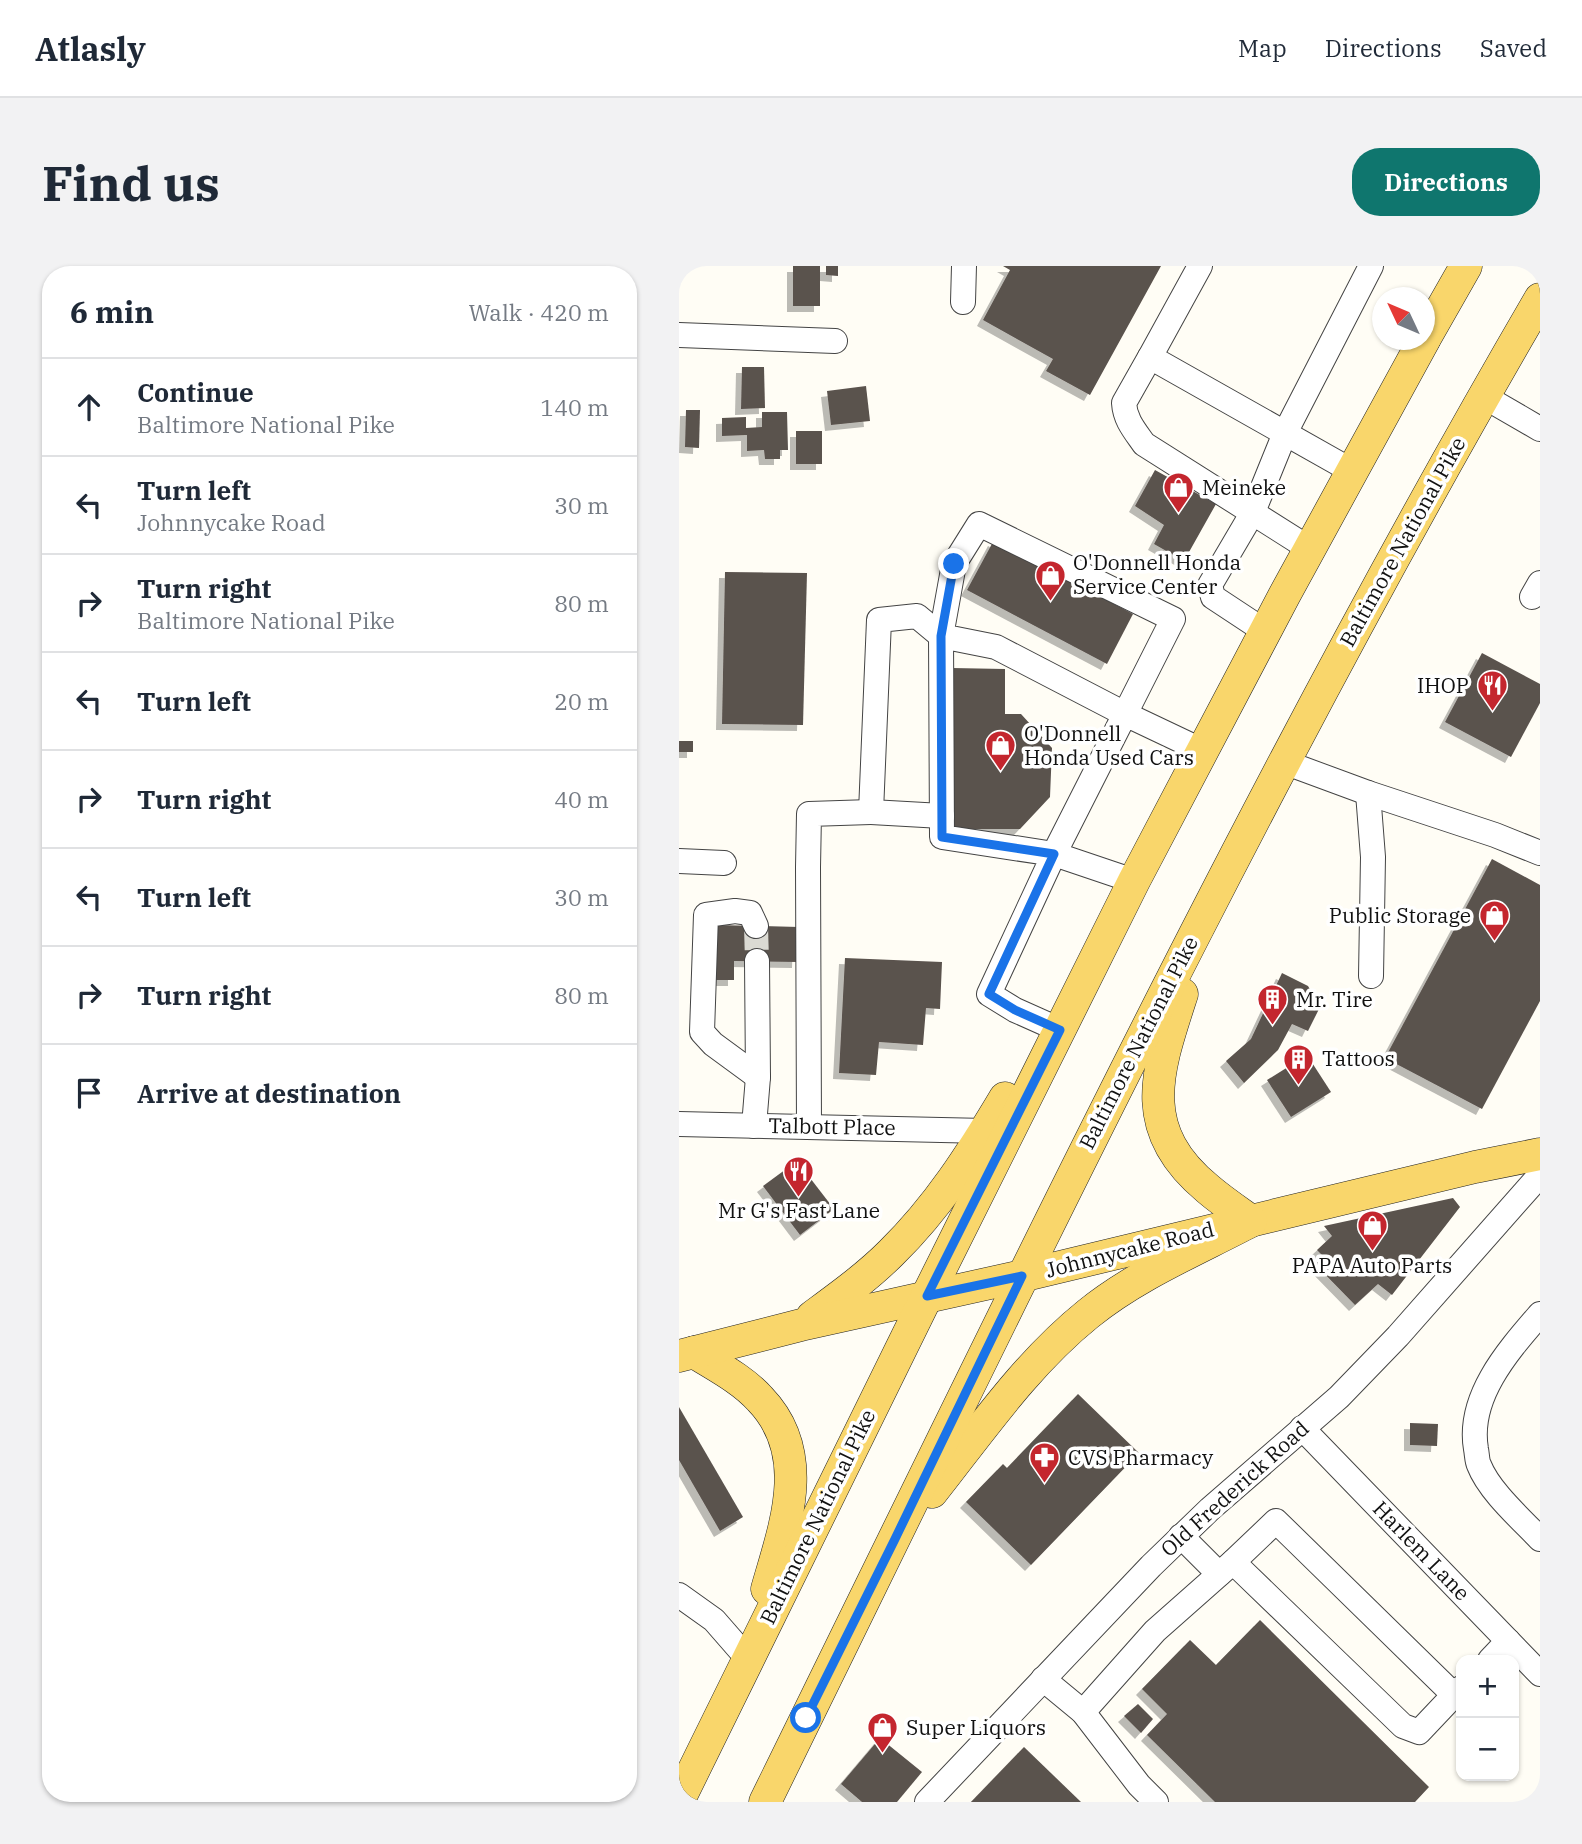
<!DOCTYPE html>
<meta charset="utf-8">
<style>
:root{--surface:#fff;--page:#f2f2f3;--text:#1f2937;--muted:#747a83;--line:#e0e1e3;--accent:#0f766e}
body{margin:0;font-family:"IBM Plex Serif",serif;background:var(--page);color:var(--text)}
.controls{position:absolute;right:21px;bottom:21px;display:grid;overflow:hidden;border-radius:14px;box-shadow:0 2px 5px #0004}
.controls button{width:63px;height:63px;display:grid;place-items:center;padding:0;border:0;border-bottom:2px solid var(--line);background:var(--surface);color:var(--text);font:35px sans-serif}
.compass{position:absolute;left:693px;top:21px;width:63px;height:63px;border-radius:50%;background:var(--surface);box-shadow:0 2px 5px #0004;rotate:314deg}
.stop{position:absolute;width:21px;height:21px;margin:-16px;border:5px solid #1a73e8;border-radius:50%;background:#fff}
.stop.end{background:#1a73e8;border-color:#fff;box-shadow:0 2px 7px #0008}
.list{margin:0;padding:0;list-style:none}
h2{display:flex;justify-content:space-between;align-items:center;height:91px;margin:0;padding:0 28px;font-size:30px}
h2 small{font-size:23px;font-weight:400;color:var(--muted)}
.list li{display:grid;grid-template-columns:46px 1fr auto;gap:21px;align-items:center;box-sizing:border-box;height:98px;padding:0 28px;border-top:2px solid var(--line)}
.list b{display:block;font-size:26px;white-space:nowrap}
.list p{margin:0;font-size:23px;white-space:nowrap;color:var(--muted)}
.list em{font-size:23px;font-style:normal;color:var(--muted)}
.icon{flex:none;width:38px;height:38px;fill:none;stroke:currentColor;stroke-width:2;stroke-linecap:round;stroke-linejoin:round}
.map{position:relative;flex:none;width:861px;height:1536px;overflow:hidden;border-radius:28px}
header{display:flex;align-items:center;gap:42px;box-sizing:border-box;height:98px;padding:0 35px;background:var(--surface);border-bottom:2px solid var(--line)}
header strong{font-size:33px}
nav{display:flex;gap:38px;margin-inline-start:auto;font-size:24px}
.intro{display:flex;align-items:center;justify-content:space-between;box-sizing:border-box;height:168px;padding:0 42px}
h1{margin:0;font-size:49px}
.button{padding:18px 32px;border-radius:28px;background:var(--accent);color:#fff;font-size:24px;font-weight:700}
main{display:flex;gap:42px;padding:0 42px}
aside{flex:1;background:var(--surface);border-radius:28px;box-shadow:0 2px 5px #0004}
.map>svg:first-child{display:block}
.building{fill:#5a524d;filter:url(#shadow)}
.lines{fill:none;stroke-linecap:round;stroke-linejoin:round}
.minor-tunnel{stroke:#dbdad3;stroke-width:24;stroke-dasharray:24 12;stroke-linecap:butt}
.minor-casing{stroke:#444;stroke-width:26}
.major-casing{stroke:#222;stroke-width:33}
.minor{stroke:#fff;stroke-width:24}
.major{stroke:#f9d66b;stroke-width:32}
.route{stroke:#1a73e8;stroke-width:9}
.labels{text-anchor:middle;stroke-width:7;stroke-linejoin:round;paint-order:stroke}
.poi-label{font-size:21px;fill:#111;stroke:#fff;text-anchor:start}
.street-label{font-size:21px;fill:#111;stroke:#fff}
</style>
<header>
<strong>Atlasly</strong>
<nav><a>Map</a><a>Directions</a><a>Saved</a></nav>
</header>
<div class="intro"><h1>Find us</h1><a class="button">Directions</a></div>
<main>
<aside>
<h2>6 min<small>Walk · 420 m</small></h2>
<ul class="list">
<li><svg class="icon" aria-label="ahead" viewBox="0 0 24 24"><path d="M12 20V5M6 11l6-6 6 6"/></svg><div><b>Continue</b><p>Baltimore National Pike</p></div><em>140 m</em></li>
<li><svg class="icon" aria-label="left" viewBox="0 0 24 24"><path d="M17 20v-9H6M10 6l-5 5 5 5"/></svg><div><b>Turn left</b><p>Johnnycake Road</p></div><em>30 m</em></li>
<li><svg class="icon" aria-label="right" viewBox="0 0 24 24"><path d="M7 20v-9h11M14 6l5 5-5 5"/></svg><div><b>Turn right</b><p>Baltimore National Pike</p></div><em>80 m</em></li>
<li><svg class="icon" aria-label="left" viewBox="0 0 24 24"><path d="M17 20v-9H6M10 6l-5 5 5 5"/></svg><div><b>Turn left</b></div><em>20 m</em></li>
<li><svg class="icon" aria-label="right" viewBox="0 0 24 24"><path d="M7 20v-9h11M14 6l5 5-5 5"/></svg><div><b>Turn right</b></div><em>40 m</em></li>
<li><svg class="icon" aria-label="left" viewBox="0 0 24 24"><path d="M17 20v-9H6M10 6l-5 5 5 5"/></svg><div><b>Turn left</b></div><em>30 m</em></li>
<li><svg class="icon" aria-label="right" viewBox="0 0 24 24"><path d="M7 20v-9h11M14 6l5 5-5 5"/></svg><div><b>Turn right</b></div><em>80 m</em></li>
<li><svg class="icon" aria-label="arrive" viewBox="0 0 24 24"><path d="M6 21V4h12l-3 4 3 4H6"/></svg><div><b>Arrive at destination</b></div></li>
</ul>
</aside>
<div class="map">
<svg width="861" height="1536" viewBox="0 0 861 1536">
<defs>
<filter id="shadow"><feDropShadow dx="-6" dy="6" stdDeviation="0" flood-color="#0004"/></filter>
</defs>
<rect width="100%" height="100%" fill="#fffdf5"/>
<!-- building -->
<g class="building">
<rect x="114" y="0" width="27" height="40"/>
<polygon points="147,0 159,0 159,10 147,9"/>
<polygon points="324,0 482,0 411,129 367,105 374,93 304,54 331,4"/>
<polygon points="63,101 85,101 86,142 62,143"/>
<polygon points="187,120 191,155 152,159 148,125"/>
<polygon points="7,144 21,144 20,182 6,181"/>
<polygon points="83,146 108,146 109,184 101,184 101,193 86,193 85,184 68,185 68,169 43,170 43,152 67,151 67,162 83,161"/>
<rect x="117" y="165" width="26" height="33"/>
<polygon points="476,204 537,238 505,295 475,278 485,259 456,240"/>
<polygon points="315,274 454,348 428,398 288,324"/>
<polygon points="46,306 128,307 124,459 43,458"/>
<polygon points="803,387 861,418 861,437 832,491 766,456"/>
<polygon points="273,402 326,403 326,448 342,448 373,482 371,531 341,563 271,563"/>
<rect x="0" y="475" width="14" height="11"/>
<polygon points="813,593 861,619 861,735 803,843 706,792"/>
<polygon points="37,659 120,661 119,696 55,695 55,714 35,714"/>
<polygon points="166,692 263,696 261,743 247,742 244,779 200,776 197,809 160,807"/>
<polygon points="603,707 629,720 641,741 629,765 613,758 599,784 565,817 547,795 572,773"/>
<polygon points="628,789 652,826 612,851 588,814"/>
<polygon points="118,895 155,943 121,969 84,920"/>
<polygon points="774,932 781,941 713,1029 699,1018 676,1039 636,998 644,990 638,984 653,970 645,960"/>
<polygon points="399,1128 460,1187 352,1299 287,1236 324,1198 328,1202"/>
<polygon points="0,1141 64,1251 41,1265 0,1194"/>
<polygon points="731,1157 759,1158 758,1180 731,1179"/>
<polygon points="581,1354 750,1521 736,1536 536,1536 468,1469 488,1448 463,1423 511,1374 537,1399"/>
<polygon points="459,1438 474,1453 462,1467 445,1450"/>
<polygon points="201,1472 243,1506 218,1536 183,1536 162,1518"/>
<polygon points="345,1481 402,1536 292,1536"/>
</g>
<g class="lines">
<!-- minor-tunnel -->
<polyline class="minor-tunnel" points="77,660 78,695"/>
<defs>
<g id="minor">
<polyline points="521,0 471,91 673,205"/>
<polyline points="284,36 285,0"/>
<polyline points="0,69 156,75"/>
<path d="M471,91L445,137C446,154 456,165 465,178L631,283"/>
<polyline points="804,130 861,163"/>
<polyline points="853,331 861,317"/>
<polyline points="587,366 534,331 531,319 574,246 606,167 692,0"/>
<polyline points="262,370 275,298 300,258 494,353 446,448 317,381 262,370 263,571 375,588 310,728 336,744 381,764"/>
<polyline points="262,370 238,350 200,354 192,546 263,550"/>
<polyline points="605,496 689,527 816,569 861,587"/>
<polyline points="689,527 694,591 692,710"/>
<polyline points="0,595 45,597"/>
<polyline points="455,615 375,588 446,448 524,485"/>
<polyline points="77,660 71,647 56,645 27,649 23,766 34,778 79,811"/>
<polyline points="0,858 307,865"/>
<polyline points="75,860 79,811 78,695"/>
<polyline points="130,861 129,601 130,548 192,546"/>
<path d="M861,1048C829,1085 788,1131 797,1183C798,1188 798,1195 800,1199C810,1225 842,1253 861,1273"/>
<polyline points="623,1162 861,1408"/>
<polyline points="502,1270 540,1308"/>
<polyline points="554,1296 724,1460 740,1466 775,1429"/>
<polyline points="0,1329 35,1354 69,1393"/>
<polyline points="811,1394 829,1375"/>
<polyline points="364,1413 404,1446 460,1519 477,1536"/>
<polyline points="404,1446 476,1365 554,1296 597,1255 775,1429 782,1422"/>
<polyline points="248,1536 472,1300 531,1243 660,1131 719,1070 861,909"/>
</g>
<g id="major">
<polyline points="746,72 787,0"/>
<path d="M133,1051C160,1031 188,1011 212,987C259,941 292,889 326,832"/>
<path d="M15,1086C37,1100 63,1113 81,1133C134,1188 106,1260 88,1323"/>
<polyline points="0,1090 122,1059 343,1010 796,901 861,888"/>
<path d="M253,1226C302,1164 347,1098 409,1048C457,1009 517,984 572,955C558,945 543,935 529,923C456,863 478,805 503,728"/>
<polyline points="0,1534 248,1030 455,615 606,328 745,74"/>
<path d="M86,1536C335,1030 577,520 861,33"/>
</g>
</defs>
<!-- minor casing -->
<use href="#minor" class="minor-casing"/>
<!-- major casing -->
<use href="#major" class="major-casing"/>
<!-- minor -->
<use href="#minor" class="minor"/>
<!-- major -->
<use href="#major" class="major"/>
</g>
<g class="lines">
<!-- route -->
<polyline class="route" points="127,1452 216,1273 343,1010 248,1030 381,764 336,744 310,728 375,588 263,571 262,370 275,298"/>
</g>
<!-- icons -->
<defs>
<symbol id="shop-pin" viewBox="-11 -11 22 30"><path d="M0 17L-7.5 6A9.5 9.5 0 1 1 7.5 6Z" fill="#c4262e" stroke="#fff"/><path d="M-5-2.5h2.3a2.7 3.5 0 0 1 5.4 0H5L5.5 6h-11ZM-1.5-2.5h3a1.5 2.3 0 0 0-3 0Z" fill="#fff"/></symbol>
<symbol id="restaurant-pin" viewBox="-11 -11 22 30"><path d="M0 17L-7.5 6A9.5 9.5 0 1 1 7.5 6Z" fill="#c4262e" stroke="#fff"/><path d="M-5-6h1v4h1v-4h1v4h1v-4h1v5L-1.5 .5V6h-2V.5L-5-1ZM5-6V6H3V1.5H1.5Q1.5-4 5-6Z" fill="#fff"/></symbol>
<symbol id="building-pin" viewBox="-11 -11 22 30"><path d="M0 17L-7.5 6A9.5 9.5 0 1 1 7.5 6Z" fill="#c4262e" stroke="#fff"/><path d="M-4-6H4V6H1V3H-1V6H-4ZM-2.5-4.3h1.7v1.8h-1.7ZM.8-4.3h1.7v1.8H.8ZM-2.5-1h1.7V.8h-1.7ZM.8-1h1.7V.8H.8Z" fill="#fff"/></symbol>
<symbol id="pharmacy-pin" viewBox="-11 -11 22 30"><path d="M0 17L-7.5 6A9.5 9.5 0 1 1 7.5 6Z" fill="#c4262e" stroke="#fff"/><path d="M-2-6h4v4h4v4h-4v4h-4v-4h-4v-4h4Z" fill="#fff"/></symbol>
</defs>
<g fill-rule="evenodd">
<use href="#shop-pin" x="482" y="204" width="35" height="47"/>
<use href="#shop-pin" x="354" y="292" width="35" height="47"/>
<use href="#restaurant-pin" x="796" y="402" width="35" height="47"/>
<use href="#shop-pin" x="304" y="462" width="35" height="47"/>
<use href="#shop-pin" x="798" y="632" width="35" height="47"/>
<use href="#building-pin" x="576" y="716" width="35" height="47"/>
<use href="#building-pin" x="602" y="776" width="35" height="47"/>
<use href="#restaurant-pin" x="102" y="888" width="35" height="47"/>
<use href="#shop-pin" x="676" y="942" width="35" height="47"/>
<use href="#pharmacy-pin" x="348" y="1174" width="35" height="47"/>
<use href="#shop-pin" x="186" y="1444" width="35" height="47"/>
</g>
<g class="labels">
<!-- poi labels -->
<g class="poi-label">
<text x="523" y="229">Meineke</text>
<text x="394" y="304">O'Donnell Honda<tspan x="394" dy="24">Service Center</tspan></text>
<text x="790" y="427" text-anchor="end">IHOP</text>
<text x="345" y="475">O'Donnell<tspan x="345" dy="24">Honda Used Cars</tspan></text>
<text x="792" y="657" text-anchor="end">Public Storage</text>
<text x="617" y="741">Mr. Tire</text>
<text x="643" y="800">Tattoos</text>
<text x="120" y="952" text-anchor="middle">Mr G's Fast Lane</text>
<text x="693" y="1007" text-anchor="middle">PAPA Auto Parts</text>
<text x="389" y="1199">CVS Pharmacy</text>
<text x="227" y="1469">Super Liquors</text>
</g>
<!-- street labels -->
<g class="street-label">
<text transform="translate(724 276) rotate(-61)" y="7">Baltimore National Pike</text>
<text transform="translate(460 777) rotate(-63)" y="7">Baltimore National Pike</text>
<text transform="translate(153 861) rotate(1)" y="7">Talbott Place</text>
<text transform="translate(451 984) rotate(-14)" y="7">Johnnycake Road</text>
<text transform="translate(556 1223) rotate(-42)" y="7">Old Frederick Road</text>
<text transform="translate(139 1251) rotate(-64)" y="7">Baltimore National Pike</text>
<text transform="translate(742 1285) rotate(46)" y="7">Harlem Lane</text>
</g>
</g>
</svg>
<div class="controls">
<button>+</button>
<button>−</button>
</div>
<svg class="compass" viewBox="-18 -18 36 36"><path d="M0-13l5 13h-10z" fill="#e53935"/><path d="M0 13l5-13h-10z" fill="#747a83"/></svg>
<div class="stop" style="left:127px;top:1452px"></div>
<div class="stop end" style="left:275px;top:298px"></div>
</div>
</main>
